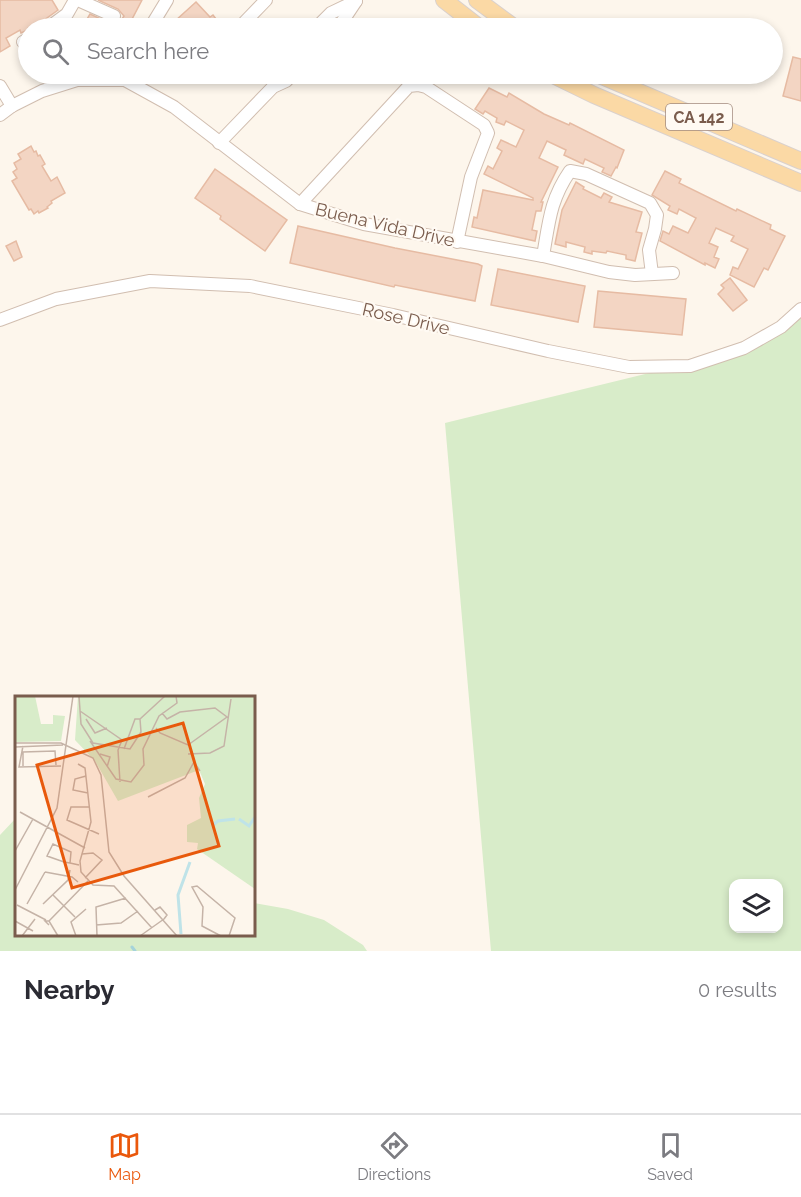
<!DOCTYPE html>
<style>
:root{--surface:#fff;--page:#f2f2f3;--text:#2b2b33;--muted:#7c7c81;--line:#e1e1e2;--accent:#ea580c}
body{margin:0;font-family:Raleway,sans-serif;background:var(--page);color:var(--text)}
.controls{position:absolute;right:18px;bottom:18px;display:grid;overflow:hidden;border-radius:12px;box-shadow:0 3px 9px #0003}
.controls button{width:54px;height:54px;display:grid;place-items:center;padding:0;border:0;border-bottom:2px solid var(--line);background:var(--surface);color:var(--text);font:30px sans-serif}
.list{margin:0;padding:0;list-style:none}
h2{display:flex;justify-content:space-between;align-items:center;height:78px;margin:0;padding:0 24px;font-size:26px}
h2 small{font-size:20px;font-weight:400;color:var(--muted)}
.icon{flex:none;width:33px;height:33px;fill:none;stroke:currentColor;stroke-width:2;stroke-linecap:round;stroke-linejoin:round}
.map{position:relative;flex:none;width:801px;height:951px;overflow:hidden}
.search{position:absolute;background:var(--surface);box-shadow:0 3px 9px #0003;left:18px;right:18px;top:18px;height:66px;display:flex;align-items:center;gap:15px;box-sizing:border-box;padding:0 21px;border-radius:33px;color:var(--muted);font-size:22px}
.sheet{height:162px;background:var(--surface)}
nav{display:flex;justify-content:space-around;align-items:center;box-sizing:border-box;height:84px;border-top:2px solid var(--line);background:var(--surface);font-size:16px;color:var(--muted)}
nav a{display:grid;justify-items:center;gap:3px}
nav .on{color:var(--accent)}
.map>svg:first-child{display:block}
.green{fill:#d8ecc9;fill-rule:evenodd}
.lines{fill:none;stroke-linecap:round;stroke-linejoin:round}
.stream{stroke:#a5d3da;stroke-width:3}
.building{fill:#f3d5c3;stroke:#e6bba3;stroke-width:1.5}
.minor-casing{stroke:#d1beb0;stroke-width:14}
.major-casing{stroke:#dad1cd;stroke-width:18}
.minor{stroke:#fff;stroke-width:12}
.major{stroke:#fbd9a5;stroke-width:16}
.labels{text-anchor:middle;stroke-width:4.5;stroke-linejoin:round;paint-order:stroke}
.shield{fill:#fffaf3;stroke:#a28b7f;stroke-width:1.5}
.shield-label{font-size:16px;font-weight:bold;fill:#7a5c4d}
.street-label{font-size:18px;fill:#7a5c4d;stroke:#fffaf3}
.inset-river{fill:none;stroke:#bfe3e8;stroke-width:3}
.inset-road{fill:none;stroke:#c5b3a7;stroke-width:1.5}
.view{fill:#e8590c;fill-opacity:0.15;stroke:#e8590c;stroke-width:3}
.inset-edge{fill:none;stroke:#7a5c4d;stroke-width:3}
</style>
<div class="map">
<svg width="801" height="951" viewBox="0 0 801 951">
<rect width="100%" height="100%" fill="#fdf6ec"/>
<!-- green -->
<g class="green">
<path d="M801,313V951H491L445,423L727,354ZM734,884H778V928H734Z"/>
<polygon points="16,818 16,934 254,934 254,903 288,909 324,920 363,945 367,951 0,951 0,835"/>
</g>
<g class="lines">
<!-- stream -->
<polyline class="stream" points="132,947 135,951"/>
</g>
<!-- building -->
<g class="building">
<polygon points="0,0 52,0 58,10 33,28 28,28 28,30 21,33 20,30 6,38 10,46 0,52"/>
<polygon points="98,0 142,0 130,23 122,19 124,16 118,9"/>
<polygon points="196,2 210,17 213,15 223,28 181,28 175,21"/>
<polygon points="90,14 103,20 99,28 82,28"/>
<polygon points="793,57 801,59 801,101 783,96"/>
<polygon points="489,88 507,97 509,93 544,114 569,125 570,123 624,150 617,168 616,167 611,176 602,172 604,168 585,159 583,164 564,155 566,150 547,141 539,158 558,167 541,202 543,202 541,211 536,211 532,230 537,231 535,241 472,227 474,217 477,218 483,190 533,200 533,198 484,174 488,166 493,169 502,151 497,148 501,140 516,147 524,130 506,121 504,125 496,122 497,118 485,111 483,114 475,109"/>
<polygon points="31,146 34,152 36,151 38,156 40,155 45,164 42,166 51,181 57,177 65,193 51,201 52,203 47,207 48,208 39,213 38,211 34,214 31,209 29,210 12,181 17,178 13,172 17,169 14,163 21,159 18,154"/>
<polygon points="215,169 287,220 265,251 220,219 221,216 195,198"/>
<polygon points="665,171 681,179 679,183 736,211 737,209 771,225 770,229 785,236 768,270 764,268 754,287 730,275 733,267 738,269 748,249 731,241 734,236 716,228 709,243 718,247 714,257 719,259 715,268 705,263 705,265 660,241 663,231 669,234 673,226 688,233 696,218 679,209 677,214 668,210 670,206 652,195"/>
<polygon points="576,182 584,187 583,189 601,198 604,193 612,197 609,202 642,212 636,232 642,233 635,261 626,259 626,255 607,251 606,253 592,251 592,254 584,252 585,247 566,242 566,247 555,244 562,210"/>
<polygon points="298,226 395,248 478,264 482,266 475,301 395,285 394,287 290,263"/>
<polygon points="16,241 22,257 14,261 6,246"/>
<polygon points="498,269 585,286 578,322 491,305"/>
<polygon points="730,278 747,300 733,311 718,294 724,288 721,285"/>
<polygon points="598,291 686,299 682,335 594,327"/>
</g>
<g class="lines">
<defs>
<g id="minor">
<polyline points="78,0 114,16"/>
<polyline points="48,28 67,14 75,0"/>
<polyline points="150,28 167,0"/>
<polyline points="239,28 266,0"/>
<polyline points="316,28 331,13 356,1"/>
<polyline points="338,28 356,1"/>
<polyline points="23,42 28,39"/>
<polyline points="0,86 12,106"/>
<polyline points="0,115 12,106 42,91 77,80 125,80 174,107 300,204 364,224 543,256 609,272 635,275 673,273"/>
<polyline points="219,143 273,87 286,81 293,74"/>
<polyline points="300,204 409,86 418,85 426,87 484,125 488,133 471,177 457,242"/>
<path d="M543,256C549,222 550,200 570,171L586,174L650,203L657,215L655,229L649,250L652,274"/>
<polyline points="0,320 56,299 150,281 250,286 393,315 548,351 629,367 690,366 744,348 781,327 801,309"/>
</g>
<g id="major">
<polyline points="444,0 480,28"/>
<polyline points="477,0 515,28"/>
<polyline points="551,74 594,95 801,183"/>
<polyline points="597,74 801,161"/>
</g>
</defs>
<!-- minor casing -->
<use href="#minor" class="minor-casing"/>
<!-- major casing -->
<use href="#major" class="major-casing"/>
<!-- minor -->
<use href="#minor" class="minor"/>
<!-- major -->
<use href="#major" class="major"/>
</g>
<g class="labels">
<!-- shield labels -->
<rect class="shield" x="666" y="104" width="66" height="26" rx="4.5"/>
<g class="shield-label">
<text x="699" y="123">CA 142</text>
</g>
<!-- street labels -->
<g class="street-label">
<text transform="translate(385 225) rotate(13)" y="6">Buena Vida Drive</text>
<text transform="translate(406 319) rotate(13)" y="6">Rose Drive</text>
</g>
</g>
<!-- overview -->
<g transform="translate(15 696)">
<rect width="240" height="240" fill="#fdf6ec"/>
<path d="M0,0H20L26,28H38V19L50,20L46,45L0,46ZM63,0H240V193L182,153L183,147L172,146V129L186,122L184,102L190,88L184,74L103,105L80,65L60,44Z" fill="#d8ecc9"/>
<path class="inset-river" d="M224,123L234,130L240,121M197,130L203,125L220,123M166,238L163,199L175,166"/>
<path class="inset-road" d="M64,0L66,28L78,47L115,53L126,36L125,23M65,15L107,44L103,54L105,86M71,23L80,37L92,32M141,32L145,37L173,49L212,21L200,12L165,16L152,23L147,17M75,45L101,83L116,86L129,69L128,53L144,20L162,7L161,0M0,47H46L78,62L86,79L94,156L109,180L162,240M8,50L4,71L46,70M0,51L48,49M109,53L120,23H125L150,0M85,58L95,61L92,71M173,58L195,57L209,50L216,3M63,68L70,72L76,126L65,165L66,176L78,189L99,190L137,232M8,70V56L40,55L41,69M71,80L60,83L58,94L73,97M133,101L170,82L179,66L185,75M75,111H56L52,124L84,138M5,116L70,152M0,155L18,123M67,158L78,157L87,164L70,182M55,167L56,156L38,148L32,160L49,166L55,167L64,169M30,176L57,181L63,186M0,194L42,112L58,0M38,199L60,221M12,208L30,176M28,208L53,184L55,174M2,209L31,224M140,214L145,211L152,219L149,223M0,225L18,235M34,225L73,185M34,229L30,225H34L43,240M81,229L106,227L123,215M7,240L20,223M61,240L56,226L71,213M82,240L81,211L111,202M125,240L149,223M206,240L187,230L188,211L177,191L182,190L220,222L214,240"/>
<path class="view" d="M168,27L204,150L57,192L22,69Z"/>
<rect width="240" height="240" class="inset-edge"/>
</g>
</svg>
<div class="controls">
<button><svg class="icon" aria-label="layers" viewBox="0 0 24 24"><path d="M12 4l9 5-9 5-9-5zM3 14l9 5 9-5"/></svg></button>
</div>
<div class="search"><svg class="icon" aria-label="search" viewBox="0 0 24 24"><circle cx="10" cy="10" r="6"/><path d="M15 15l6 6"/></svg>Search here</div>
</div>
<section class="sheet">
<h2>Nearby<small>0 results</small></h2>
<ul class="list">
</ul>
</section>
<nav>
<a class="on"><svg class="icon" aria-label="map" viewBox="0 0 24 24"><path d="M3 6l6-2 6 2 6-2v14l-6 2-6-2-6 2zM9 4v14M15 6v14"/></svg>Map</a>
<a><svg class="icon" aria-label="directions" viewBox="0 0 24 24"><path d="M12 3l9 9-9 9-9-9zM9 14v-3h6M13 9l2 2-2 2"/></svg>Directions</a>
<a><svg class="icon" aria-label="saved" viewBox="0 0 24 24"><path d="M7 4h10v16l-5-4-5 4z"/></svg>Saved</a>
</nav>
